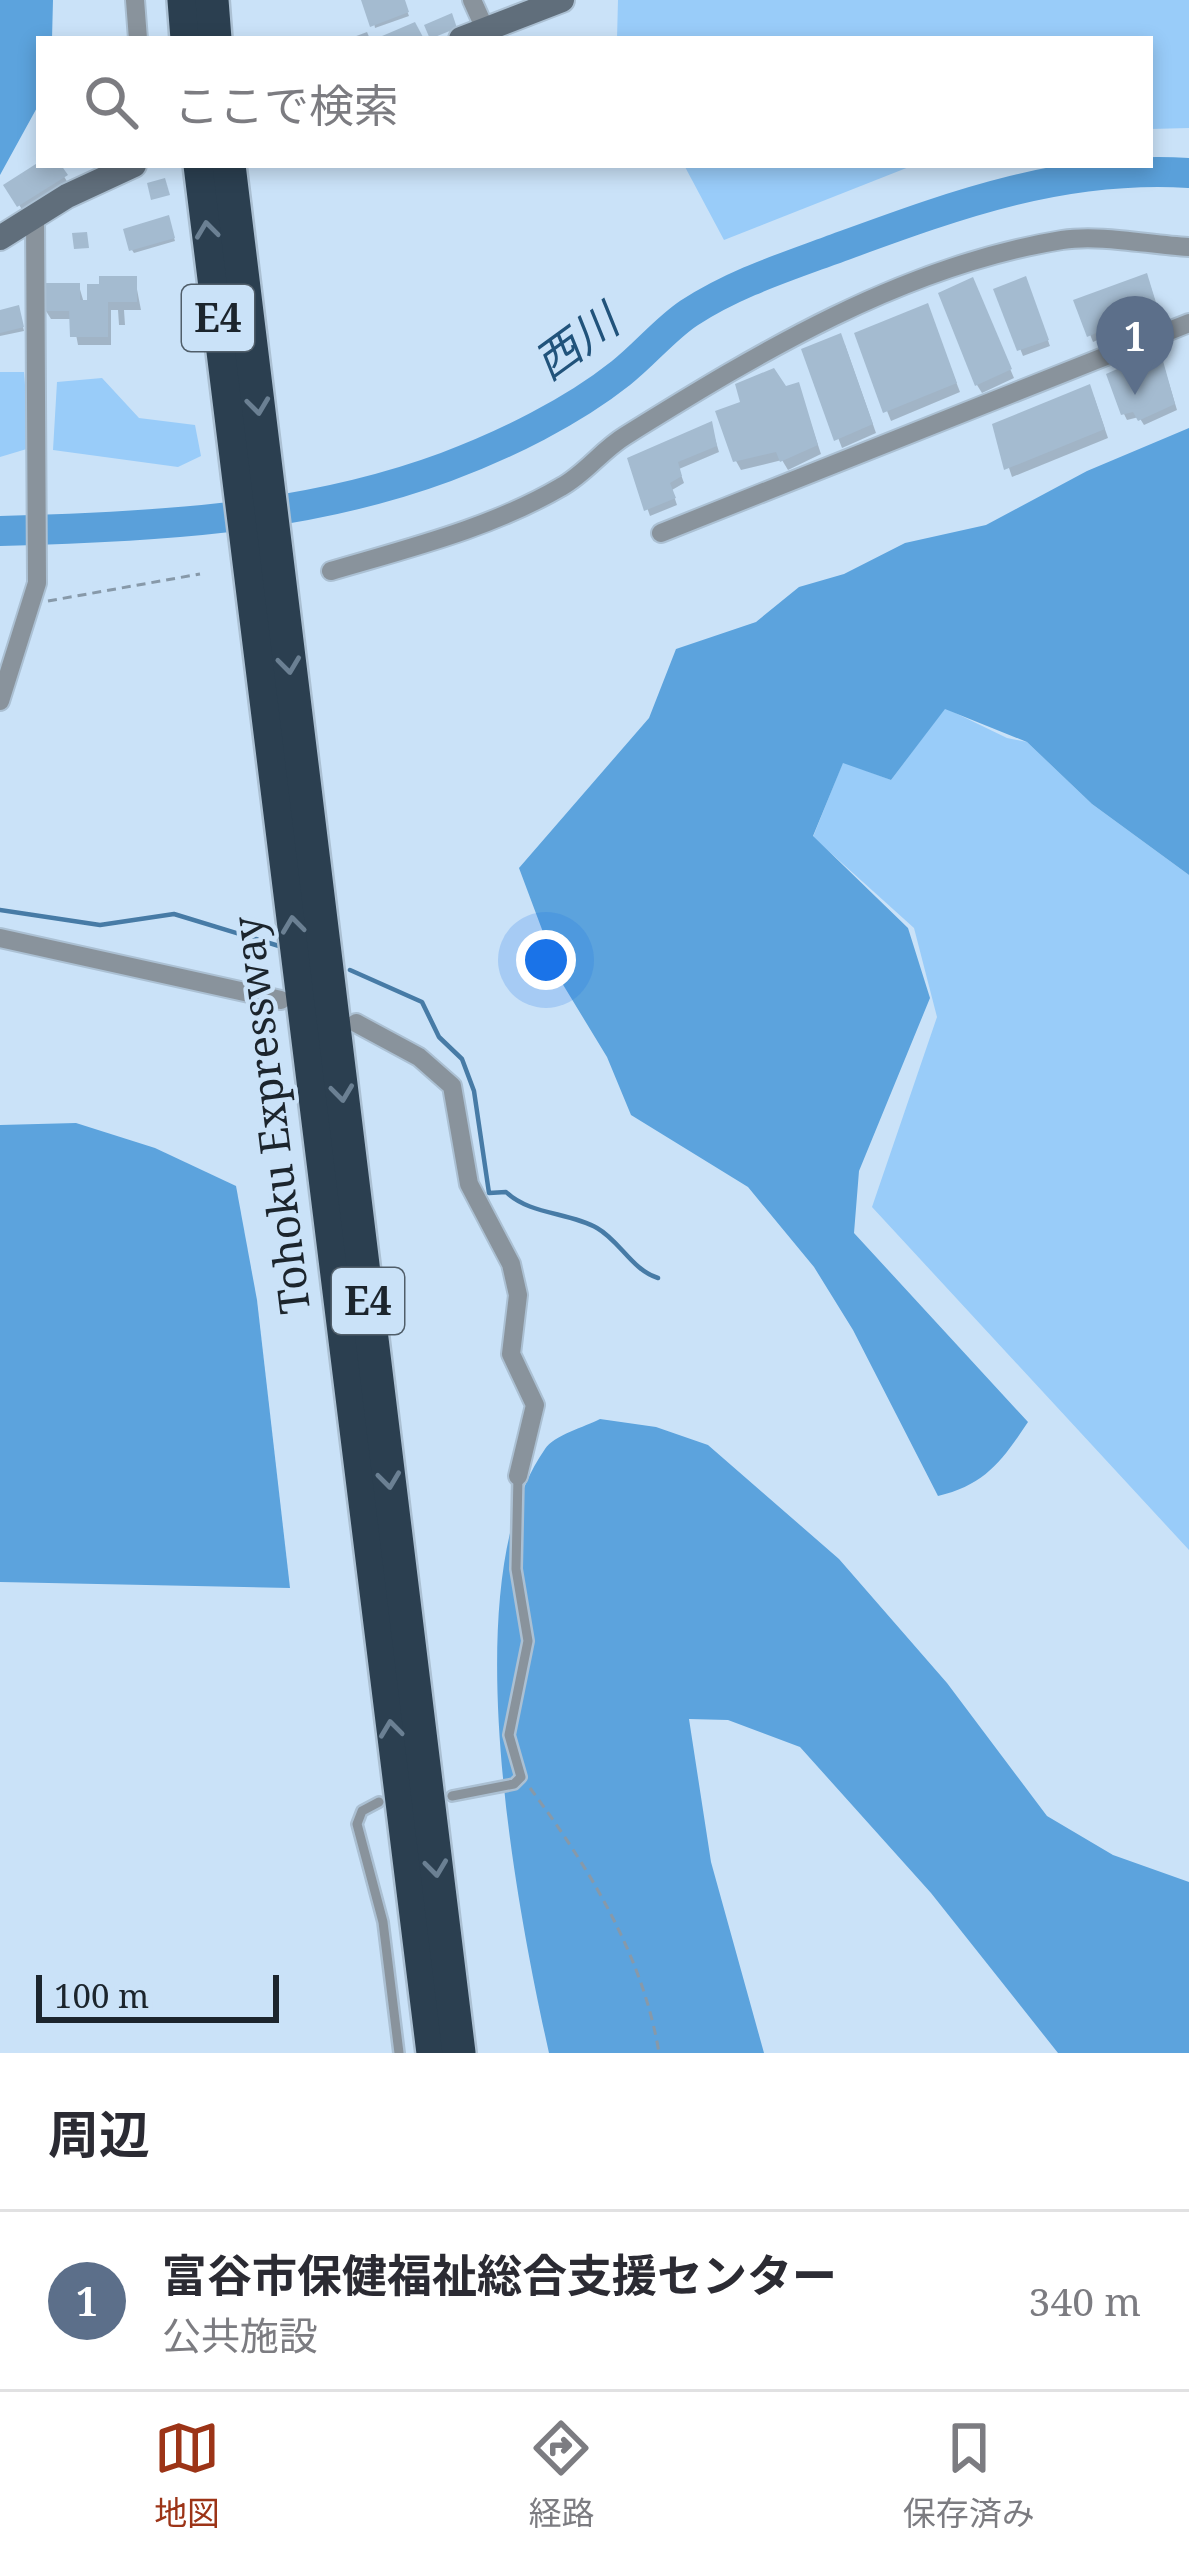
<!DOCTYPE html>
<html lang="ja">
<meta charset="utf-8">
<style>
:root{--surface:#fff;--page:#f2f2f3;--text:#2b2b33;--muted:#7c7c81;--line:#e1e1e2;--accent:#9c3417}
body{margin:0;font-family:"Noto Serif","Noto Sans JP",serif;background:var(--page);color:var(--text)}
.scale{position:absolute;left:36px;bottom:30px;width:243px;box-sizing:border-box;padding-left:12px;border:6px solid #1c252d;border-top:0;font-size:33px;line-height:42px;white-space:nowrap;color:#1c252d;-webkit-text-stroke:9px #cae2f8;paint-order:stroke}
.you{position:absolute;left:546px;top:960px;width:42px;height:42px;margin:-30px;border:9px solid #fff;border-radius:50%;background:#1a73e8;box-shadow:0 0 0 18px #1a73e833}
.badge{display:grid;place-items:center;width:78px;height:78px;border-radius:50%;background:var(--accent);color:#fff;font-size:39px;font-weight:700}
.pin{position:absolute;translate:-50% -99px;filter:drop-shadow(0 3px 6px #0008)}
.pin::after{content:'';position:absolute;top:63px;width:42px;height:36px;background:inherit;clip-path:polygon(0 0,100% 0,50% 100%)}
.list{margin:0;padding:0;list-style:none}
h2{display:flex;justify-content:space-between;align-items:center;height:156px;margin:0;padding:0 48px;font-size:51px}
h2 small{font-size:39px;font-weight:400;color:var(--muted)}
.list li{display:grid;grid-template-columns:78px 1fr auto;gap:36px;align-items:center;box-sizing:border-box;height:180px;padding:0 48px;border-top:3px solid var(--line)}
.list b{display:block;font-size:45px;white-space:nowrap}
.list p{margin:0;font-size:39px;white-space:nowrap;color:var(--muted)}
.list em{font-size:39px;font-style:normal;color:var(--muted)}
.icon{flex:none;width:66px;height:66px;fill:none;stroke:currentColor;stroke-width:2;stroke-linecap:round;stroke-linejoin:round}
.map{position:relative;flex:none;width:1189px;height:2053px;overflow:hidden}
.search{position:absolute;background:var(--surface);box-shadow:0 6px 18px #0003;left:36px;right:36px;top:36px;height:132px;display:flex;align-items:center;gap:30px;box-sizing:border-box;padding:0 42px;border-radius:0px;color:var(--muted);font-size:45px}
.sheet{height:336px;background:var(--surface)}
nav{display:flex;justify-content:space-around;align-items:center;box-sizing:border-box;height:168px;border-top:3px solid var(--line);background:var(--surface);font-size:33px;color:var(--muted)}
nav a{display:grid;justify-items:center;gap:6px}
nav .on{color:var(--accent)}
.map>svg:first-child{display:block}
.green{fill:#99ccf9}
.forest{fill:#5ca3dd}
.shadow{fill:#0003}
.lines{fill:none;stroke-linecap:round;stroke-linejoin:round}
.stream{stroke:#477ba6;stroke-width:4.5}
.river{stroke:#5aa0da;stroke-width:30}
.building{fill:#a4bbd0}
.service-casing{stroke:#abc0d3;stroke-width:14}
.minor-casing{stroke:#abc0d3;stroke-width:22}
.secondary-casing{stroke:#abc0d3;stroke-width:28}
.motorway-casing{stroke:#abc0d3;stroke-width:38}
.path{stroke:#8799a9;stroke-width:3;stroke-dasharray:9 6;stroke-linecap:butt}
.service{stroke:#89939c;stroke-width:9}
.minor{stroke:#89939c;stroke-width:18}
.secondary{stroke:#606e7b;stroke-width:24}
.motorway{stroke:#2b3f50;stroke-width:33}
.oneway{stroke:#6b8093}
.labels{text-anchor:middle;stroke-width:9;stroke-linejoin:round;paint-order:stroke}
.shield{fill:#cae2f8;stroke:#505e6a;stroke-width:3}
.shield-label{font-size:39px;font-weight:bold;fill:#1c252d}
.street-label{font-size:42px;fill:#1c252d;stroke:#cae2f8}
.water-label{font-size:45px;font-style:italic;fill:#21537b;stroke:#cae2f8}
</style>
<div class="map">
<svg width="1189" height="2053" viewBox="0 0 1189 2053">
<rect width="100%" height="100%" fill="#cae2f8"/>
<!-- green -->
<g class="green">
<polygon points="618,0 1189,0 1189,128 1150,129 1150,39 617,39"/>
<polygon points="684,165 914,165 724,240"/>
<polygon points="0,372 24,372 30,448 0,457"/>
<polygon points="102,378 139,418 195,425 201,456 178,467 53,450 57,382"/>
<polygon points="945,708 1007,738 1027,742 1092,804 1189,875 1189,1550 872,1207 937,1017 914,928 813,837 843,762 891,780"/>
</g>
<!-- forest -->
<g class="forest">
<polygon points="0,0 53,0 52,39 39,39 39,104 0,175"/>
<path d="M1189,428V875L1092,804L1027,742L945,709L891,780L843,763L813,836L908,928L930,998L859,1171L854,1233L1028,1422C1002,1461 985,1485 938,1496L853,1330L814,1267L748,1187L631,1115L607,1057L562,983L519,868L649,718L676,649L756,622L799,587L844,574L905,543L986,525L1087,471Z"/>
<polygon points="76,1123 155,1148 236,1186 257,1300 290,1588 0,1582 0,1125"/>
<path d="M600,1419L656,1427L708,1445L839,1559L947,1683L1047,1816L1113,1855L1189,1882V2053H1058L931,1893L800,1747L728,1720L689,1719L711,1862L764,2053H549C516,1904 453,1579 545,1449C554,1435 585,1427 600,1419Z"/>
</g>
<!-- shadow -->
<g class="shadow">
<polygon points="370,0 403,0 409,16 375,28"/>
<polygon points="367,32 370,39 351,39 351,38"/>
<polygon points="57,165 68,183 23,211 7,186"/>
<polygon points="169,222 175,241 134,253 132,250"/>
<polygon points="135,279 141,310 124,310 125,325 119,325 118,310 111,310 111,345 78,345 73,319 51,319 46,311 79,286 84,303"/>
<polygon points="1149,282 1159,313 1093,342 1077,302"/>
<polygon points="1028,285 1050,346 1023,356 997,290"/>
<polygon points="976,289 1014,378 982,393 977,385"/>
<polygon points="19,312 24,331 0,336 0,313"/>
<polygon points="931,316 960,392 891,421 857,335"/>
<polygon points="845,345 876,433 842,448 805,351"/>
<polygon points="1162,360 1177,410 1144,425 1139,417 1127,420 1124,414"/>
<polygon points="798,385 821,454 788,470 782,460 741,470 736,461 785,390"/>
<polygon points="1094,397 1108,438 1012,477 995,426"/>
<polygon points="711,425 719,452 679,469 684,483 672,490 677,505 650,516 630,459"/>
</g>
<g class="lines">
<!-- stream -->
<g class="stream">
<polyline points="0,910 100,925 174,914 279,946"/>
<path d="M350,970L422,1002L439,1037L462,1059L474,1091L489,1193L506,1192C530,1215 569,1212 597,1228C620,1241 632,1270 658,1278"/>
</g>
<!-- river -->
<path class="river" d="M0,531C151,527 303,520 446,467C505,445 572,412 621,373C645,354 665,329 689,313C734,284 780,269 829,251C950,207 1058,165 1189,173"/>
</g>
<!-- building -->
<g class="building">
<polygon points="361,0 405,0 409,12 370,27"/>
<polygon points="452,13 457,28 430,39 424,25"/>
<polygon points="415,22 424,39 375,39"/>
<polygon points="39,162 61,165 68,175 17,207 3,185"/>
<polygon points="165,178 170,195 151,200 147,183"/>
<polygon points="169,215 175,238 129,251 123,229"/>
<polygon points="87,232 89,248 74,249 72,233"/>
<polygon points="1147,273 1157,306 1087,337 1073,300"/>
<polygon points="99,276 137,276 137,302 108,302 108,337 70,337 69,311 43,311 43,283 80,283 80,300 87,300 87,284 99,284"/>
<polygon points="1026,276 1049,340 1017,351 993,289"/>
<polygon points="973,277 1012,369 975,386 938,293"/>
<polygon points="928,303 957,383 883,413 854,333"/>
<polygon points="19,305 24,327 0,333 0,310"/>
<polygon points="841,333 873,424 834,441 801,349"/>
<polygon points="1160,350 1175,404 1138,421 1133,412 1121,415 1106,374"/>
<polygon points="774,368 786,386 799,382 818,445 780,462 776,452 733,462 715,411 740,402 735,384"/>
<polygon points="1090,384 1105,429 1004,470 992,424"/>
<polygon points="712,421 717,446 678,462 682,476 670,483 676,498 644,511 627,458"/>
</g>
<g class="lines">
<defs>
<g id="service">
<polyline points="452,1796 514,1784 521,1777 509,1735 528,1641 516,1569 518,1476"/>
<polyline points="379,1802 362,1811 357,1824 383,1922 399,2053"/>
</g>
<g id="minor">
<polyline points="135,0 138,39"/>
<polyline points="472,0 485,29"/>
<polyline points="661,533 1189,323"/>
<path d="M331,571C409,548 491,528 561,487C585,474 602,450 625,436C760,352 902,266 1062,240C1101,234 1149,245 1189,247"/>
<polyline points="0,701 37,583 35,215"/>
<polyline points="0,938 281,1000"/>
<polyline points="356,1023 419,1057 452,1086 469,1184 511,1264 518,1295 511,1354 535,1405 518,1476"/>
</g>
<g id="secondary">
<polyline points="461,39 562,0"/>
<polyline points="0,238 67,196 134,165"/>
</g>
<g id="motorway">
<polyline points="184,0 187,39"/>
<polyline points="212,0 215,39"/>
<polyline points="200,165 433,2053"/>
<polyline points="229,165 459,2053"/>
</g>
</defs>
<!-- service casing -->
<use href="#service" class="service-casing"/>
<!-- minor casing -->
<use href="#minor" class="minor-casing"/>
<!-- secondary casing -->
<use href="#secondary" class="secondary-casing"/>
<!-- motorway casing -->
<use href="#motorway" class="motorway-casing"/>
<!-- path -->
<g class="path">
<polyline points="48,601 200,574"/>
<path d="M530,1788C588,1866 643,1955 659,2053"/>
</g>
<!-- service -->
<use href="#service" class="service"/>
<!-- minor -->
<use href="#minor" class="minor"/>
<!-- secondary -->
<use href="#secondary" class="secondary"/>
<!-- motorway -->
<use href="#motorway" class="motorway"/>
</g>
<!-- one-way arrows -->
<defs><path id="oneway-chevron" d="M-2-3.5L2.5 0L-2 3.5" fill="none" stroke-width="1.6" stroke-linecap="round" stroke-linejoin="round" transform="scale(3)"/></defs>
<g class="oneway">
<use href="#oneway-chevron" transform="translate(207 230) rotate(-97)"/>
<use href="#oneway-chevron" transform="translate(258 406) rotate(83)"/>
<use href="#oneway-chevron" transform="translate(289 665) rotate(83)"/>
<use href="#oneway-chevron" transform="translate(293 925) rotate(-97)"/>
<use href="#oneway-chevron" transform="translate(342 1093) rotate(83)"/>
<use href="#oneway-chevron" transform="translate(389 1480) rotate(83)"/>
<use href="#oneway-chevron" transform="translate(391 1729) rotate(-97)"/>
<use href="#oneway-chevron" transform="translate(436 1868) rotate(83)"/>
</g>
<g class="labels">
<!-- shield labels -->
<g class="shield">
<rect x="182" y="285" width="72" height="66" rx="9"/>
<rect x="332" y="1268" width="72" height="66" rx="9"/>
</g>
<g class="shield-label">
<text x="218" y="332">E4</text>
<text x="368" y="1315">E4</text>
</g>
<!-- street labels -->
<g class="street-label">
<text transform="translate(271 1115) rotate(-97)" y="15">Tohoku Expressway</text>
</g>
<!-- water labels -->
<g class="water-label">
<text transform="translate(576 342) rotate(-36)" y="16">西川</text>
</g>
</g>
</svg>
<div class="scale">100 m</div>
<div class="you"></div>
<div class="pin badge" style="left:1135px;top:395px;background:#5c6f8a">1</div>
<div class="search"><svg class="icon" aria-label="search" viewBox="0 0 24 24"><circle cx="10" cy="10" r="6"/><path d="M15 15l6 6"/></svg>ここで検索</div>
</div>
<section class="sheet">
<h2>周辺<small></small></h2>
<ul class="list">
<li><span class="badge" style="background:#5c6f8a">1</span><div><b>富谷市保健福祉総合支援センター</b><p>公共施設</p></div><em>340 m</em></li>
</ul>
</section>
<nav>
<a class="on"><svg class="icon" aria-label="map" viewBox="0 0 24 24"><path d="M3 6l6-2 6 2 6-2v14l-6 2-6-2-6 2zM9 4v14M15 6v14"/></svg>地図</a>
<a><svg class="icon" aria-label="directions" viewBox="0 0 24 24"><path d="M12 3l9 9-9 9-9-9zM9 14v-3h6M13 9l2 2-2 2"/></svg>経路</a>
<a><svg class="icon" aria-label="saved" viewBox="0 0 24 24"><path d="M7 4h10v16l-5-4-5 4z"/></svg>保存済み</a>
</nav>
